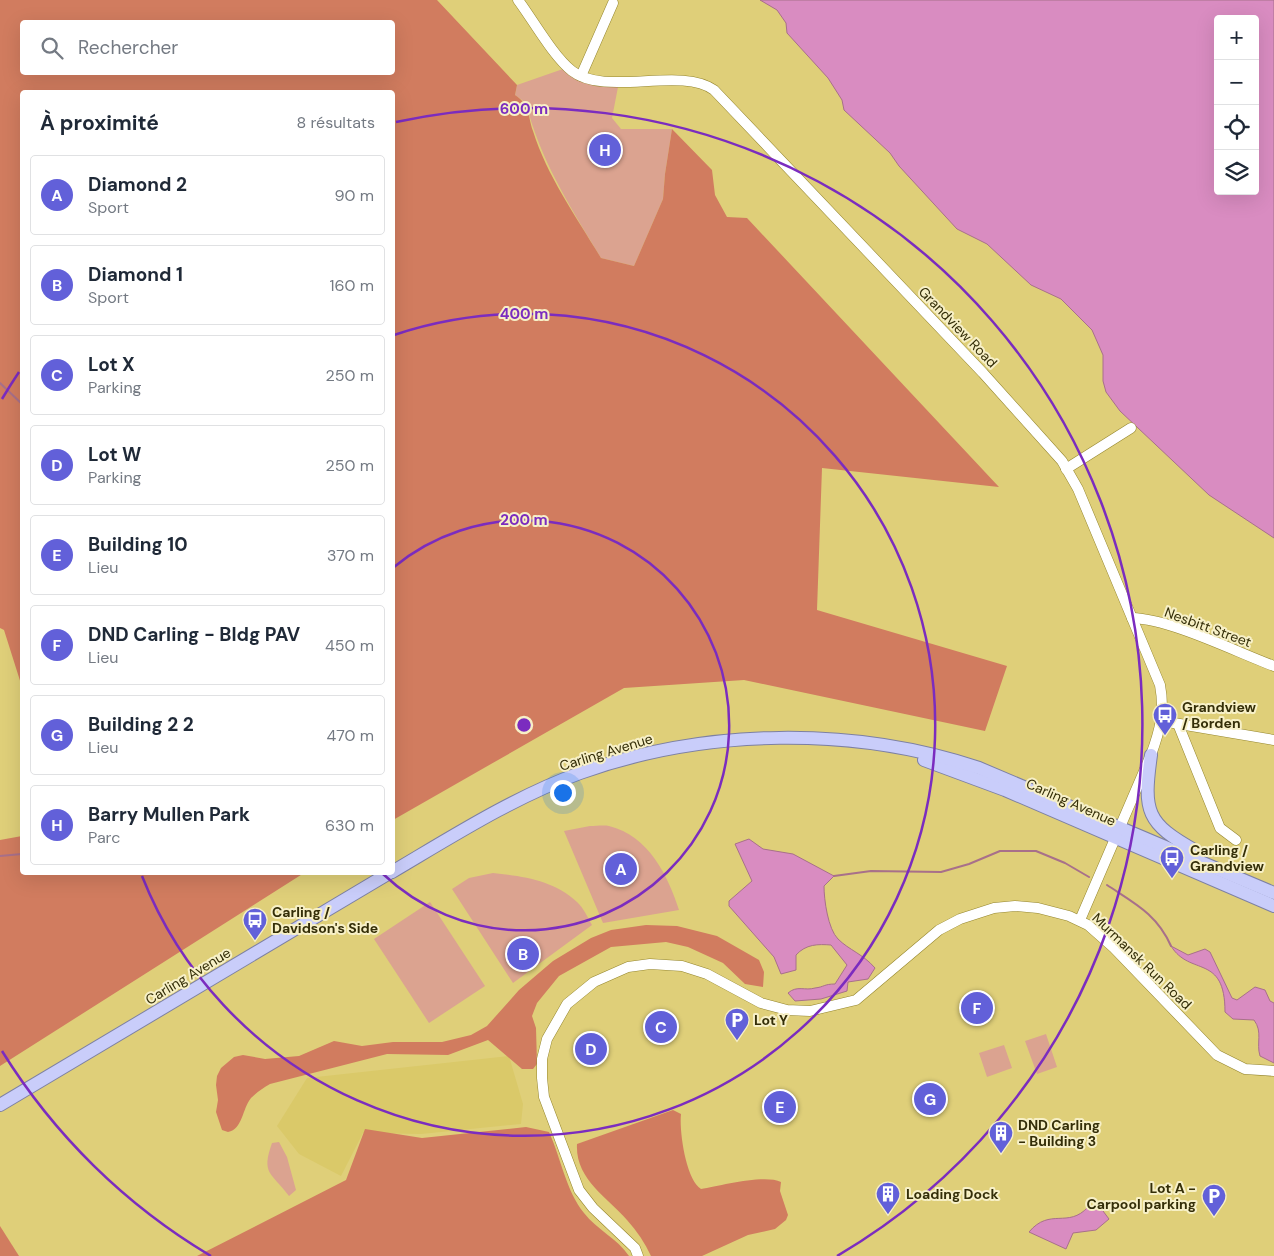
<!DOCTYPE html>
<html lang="fr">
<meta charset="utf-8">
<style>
:root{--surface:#fff;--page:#f6f6f7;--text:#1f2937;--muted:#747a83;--line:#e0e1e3;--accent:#6260d9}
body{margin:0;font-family:"DM Sans",sans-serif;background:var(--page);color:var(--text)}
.controls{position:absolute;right:15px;top:15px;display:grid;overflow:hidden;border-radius:5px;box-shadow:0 5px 20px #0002}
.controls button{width:45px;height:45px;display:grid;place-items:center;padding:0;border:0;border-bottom:1px solid var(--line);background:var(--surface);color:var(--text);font:25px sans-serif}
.you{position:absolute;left:562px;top:792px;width:18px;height:18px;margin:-12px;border:4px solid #fff;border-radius:50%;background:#1a73e8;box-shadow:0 0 0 8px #1a73e833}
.badge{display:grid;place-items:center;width:32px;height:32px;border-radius:50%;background:var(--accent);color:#fff;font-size:16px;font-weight:700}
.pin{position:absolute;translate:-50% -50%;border:2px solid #fff;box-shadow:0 1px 5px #0006}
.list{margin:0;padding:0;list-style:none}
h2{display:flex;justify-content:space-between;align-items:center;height:65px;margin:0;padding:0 20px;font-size:21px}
h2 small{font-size:16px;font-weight:400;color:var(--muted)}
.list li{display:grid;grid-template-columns:32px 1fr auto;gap:15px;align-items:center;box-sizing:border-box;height:80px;margin:0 10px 10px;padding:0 10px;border:1px solid var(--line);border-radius:5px}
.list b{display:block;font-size:19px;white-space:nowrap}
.list p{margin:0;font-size:16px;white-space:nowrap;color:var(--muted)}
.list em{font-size:16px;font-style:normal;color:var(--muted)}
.icon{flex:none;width:28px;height:28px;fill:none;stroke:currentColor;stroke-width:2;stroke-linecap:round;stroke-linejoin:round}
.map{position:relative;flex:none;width:1274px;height:1256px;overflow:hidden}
.search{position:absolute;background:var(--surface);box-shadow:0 5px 20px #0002;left:20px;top:20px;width:375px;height:55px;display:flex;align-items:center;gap:12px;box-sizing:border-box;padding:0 18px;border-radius:5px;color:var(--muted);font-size:19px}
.panel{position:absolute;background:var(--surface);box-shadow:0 5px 20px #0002;left:20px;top:90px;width:375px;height:785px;border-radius:5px}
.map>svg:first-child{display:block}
.built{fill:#dac969}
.green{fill:#dba390}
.forest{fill:#d17c5f;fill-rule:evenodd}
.water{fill:#d98cc1;stroke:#a8708a;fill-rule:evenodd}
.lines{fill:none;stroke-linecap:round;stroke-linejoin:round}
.stream{stroke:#a8708a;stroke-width:2}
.minor-casing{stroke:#95862d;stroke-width:11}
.major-casing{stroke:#7d80a3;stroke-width:14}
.minor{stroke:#fff;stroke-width:10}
.major{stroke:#c9cdfa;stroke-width:12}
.ring{fill:none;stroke:#7b2cbf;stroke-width:2.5}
.labels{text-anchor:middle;stroke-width:4;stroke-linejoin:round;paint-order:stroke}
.street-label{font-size:14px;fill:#342e08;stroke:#f7f0c7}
.poi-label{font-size:14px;font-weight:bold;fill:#342e08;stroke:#f7f0c7;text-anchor:start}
.centre{fill:#7b2cbf;stroke:#f7f0c7;stroke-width:2.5}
.ring-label{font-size:15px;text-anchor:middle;font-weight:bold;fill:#7b2cbf;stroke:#f7f0c7;stroke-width:4;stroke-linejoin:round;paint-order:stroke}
</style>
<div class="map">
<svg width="1274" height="1256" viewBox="0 0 1274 1256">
<rect width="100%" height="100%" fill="#dfcf79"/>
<!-- built -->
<polygon class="built" points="509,1056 523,1104 521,1124 421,1134 363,1133 341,1176 299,1154 277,1126 307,1078"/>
<!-- green -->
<g class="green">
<path d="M563,69C581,83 595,87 618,87L612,118L621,129H672L665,174L663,199L634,266L601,258C571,208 540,160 526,103L515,95L517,85Z"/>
<path d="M590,826C596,826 604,825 609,826C649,836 668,876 679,910L603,923L564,831Z"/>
<path d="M493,873C522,876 554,880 577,902C583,907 588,918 592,925L513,983L452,889L469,878Z"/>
<polygon points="430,902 485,986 429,1023 374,939"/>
<polygon points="1046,1034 1057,1067 1037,1074 1025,1041"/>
<polygon points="1004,1045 1012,1068 987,1077 979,1053"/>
<path d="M279,1142L287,1157L296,1190L289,1196C271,1172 261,1174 272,1143Z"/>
</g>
<!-- forest -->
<g class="forest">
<path d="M0,0H437L517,85L515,95C531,106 527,114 533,131C547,176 577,218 601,258L634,266L663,199L665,174L672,129L712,170L715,195L727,217L747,218L999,487L822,468L817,610L1007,666L985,731L744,680L624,688L393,820L392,92H22V687L4,630L0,628ZM392,22V72H22V22Z"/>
<polygon points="22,836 22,872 304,873 0,1066 0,840"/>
<path d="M646,925L677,926L717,936L759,960L764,972L763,987L745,984L723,963L688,947L666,942L611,947L559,976L537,1003L532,1016L536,1028L537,1064L533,1069H522L488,1040L448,1055L387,1054L270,1084C263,1088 257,1092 251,1098C242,1109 243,1129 228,1132L222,1130L216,1112L218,1100L216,1085L217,1076L221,1068L234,1057L243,1055L265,1059L299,1056L334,1041L362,1046L393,1042H442L471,1035L487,1026L519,990L553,961L591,938L611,930Z"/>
<path d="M673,1110L681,1114C679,1131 686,1180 701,1189C720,1186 764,1174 781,1182L780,1191L788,1215L786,1220L775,1229L748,1235L702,1256H651C645,1243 637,1231 627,1220C607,1197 575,1179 577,1144Z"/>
<path d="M526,1127L549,1132C561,1158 566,1191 584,1213C597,1230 617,1238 629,1256H197L346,1180L365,1129L422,1138Z"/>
<polygon points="0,1226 19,1256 0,1256"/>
</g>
<!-- water -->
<g class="water">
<path d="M760,0H1274V538L1209,495L1120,411L1106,392L1103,381V355L1092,330L1061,299L1031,285L987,244L957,229L899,166L890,153L844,110L842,100L828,78L787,33L786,23L777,10ZM1218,19H1255V191H1218Z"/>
<path d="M749,839L763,849L793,854L834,876L824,886C824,900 828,929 838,939C849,950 863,954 875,968L868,979L848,982L847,991L821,999L795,1001L788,993C797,985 805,991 815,988C824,987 824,984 835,984L847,965L831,945C818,944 806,944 796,955V970L781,974L774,957L729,906V901L752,881L735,844Z"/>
<path d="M1171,946L1188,955L1205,949L1210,952L1232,998L1237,1000L1255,987L1265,990L1270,1001L1274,1003V1063L1260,1056C1256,1043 1263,1032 1254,1020L1233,1019L1225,1012C1225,953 1190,977 1171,946Z"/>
<path d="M1088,1207H1100L1109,1219L1096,1230L1073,1233L1066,1249L1029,1232C1050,1207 1068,1229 1088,1207Z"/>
</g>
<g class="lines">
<!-- stream -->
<g class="stream">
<polyline points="0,383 22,404"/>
<polyline points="22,505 22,511"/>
<polyline points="0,856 22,854"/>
<polyline points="834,876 871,871 941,872 969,864 1000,851 1036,851 1065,863 1089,877"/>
<path d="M1107,885C1134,903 1157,914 1171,946"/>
</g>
<defs>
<g id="minor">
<path d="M518,0C533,20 553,56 572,71C605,97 681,66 714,90L983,373L1062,461L1078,489L1160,685C1165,712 1160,730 1151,755L1080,920"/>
<polyline points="581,76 613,3"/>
<polyline points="1066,469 1131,428"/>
<path d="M1132,618C1171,619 1236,652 1274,666"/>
<polyline points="1162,721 1274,740"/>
<polyline points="1178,724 1220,828 1236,840"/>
<polyline points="638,1256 635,1248 593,1208 579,1190 544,1097 542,1078 542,1059 547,1039 567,1004 594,982 628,967 650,964 682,966 707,974 761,1003 787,1010 810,1011 856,1000 939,930 960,919 994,908 1015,906 1038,908 1069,916 1088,925 1114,948 1217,1055 1245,1069 1274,1071"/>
</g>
<g id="major">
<path d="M1151,755C1143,812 1146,823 1196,851"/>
<polyline points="924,760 1005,790 1274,906"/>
<path d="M392,872C453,836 514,797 580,773C706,728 853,726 979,768L1274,893"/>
<polyline points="0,1105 391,872"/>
</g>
</defs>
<!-- minor casing -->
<use href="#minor" class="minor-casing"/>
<!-- major casing -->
<use href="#major" class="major-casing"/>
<!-- minor -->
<use href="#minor" class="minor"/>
<!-- major -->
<use href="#major" class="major"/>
</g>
<!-- distance rings -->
<g class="ring">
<path d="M394 567A205 205 0 1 1 383 874"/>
<path d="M394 335A411 411 0 1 1 142 876"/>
<path d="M211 1256A616 616 0 0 1 2 1051M2 399A616 616 0 0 1 19 372M396 122A616 616 0 0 1 837 1256"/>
</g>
<!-- icons -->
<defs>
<symbol id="bus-pin" viewBox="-11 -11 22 30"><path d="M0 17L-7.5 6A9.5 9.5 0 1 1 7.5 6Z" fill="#6260d9" stroke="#f7f0c7"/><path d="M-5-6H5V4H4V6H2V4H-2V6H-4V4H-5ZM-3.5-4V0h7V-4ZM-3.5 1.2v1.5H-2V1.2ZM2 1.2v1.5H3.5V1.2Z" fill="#fff"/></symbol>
<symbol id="parking-pin" viewBox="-11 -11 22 30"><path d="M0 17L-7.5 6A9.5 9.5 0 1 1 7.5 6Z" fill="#6260d9" stroke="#f7f0c7"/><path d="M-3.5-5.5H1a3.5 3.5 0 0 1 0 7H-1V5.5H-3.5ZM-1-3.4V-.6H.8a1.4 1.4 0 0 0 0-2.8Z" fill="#fff"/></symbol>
<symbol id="building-pin" viewBox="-11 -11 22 30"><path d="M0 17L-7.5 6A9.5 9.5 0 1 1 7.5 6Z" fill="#6260d9" stroke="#f7f0c7"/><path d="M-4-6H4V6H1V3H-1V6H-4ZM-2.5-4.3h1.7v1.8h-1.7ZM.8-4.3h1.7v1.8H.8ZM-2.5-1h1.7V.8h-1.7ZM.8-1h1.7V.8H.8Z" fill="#fff"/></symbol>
</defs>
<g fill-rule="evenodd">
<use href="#bus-pin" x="1151" y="701" width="28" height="38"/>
<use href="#bus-pin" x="1158" y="844" width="28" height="38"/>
<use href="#bus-pin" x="241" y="906" width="28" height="38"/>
<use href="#parking-pin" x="723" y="1006" width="28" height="38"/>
<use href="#building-pin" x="987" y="1119" width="28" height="38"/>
<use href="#building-pin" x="874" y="1180" width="28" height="38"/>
<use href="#parking-pin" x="1200" y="1182" width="28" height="38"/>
</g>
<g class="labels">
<!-- street labels -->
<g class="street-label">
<text transform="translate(958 327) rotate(46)" y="5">Grandview Road</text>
<text transform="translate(1208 627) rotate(20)" y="5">Nesbitt Street</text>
<text transform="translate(606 752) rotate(-17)" y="5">Carling Avenue</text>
<text transform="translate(1071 802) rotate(24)" y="5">Carling Avenue</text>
<text transform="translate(1142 961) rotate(44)" y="5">Murmansk Run Road</text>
<text transform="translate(188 976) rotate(-31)" y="5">Carling Avenue</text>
</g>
<!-- poi labels -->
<g class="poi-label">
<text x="1182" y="712">Grandview<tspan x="1182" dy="16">/ Borden</tspan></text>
<text x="1190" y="855">Carling /<tspan x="1190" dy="16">Grandview</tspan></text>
<text x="272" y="917">Carling /<tspan x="272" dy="16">Davidson's Side</tspan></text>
<text x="754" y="1025">Lot Y</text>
<text x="1018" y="1130">DND Carling<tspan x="1018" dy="16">- Building 3</tspan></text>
<text x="1196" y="1193" text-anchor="end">Lot A -<tspan x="1196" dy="16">Carpool parking</tspan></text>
<text x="906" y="1199">Loading Dock</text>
</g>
</g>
<circle cx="524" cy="725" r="8" class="centre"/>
<g class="ring-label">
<text x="524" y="114">600 m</text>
<text x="524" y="319">400 m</text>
<text x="524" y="525">200 m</text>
</g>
</svg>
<div class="controls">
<button>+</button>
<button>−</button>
<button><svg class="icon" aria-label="locate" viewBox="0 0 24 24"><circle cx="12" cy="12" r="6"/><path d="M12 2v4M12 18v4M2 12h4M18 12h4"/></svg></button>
<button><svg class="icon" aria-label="layers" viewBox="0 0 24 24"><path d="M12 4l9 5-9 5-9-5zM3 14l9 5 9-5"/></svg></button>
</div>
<div class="you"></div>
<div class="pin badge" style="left:621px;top:869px">A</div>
<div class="pin badge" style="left:523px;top:954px">B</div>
<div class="pin badge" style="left:661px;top:1027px">C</div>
<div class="pin badge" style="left:591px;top:1049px">D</div>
<div class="pin badge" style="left:780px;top:1107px">E</div>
<div class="pin badge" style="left:977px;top:1008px">F</div>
<div class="pin badge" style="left:930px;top:1099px">G</div>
<div class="pin badge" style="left:605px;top:150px">H</div>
<div class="search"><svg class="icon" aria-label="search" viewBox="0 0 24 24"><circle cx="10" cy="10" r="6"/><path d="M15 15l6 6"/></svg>Rechercher</div>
<section class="panel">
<h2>À proximité<small>8 résultats</small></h2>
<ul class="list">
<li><span class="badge">A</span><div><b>Diamond 2</b><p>Sport</p></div><em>90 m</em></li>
<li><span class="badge">B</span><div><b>Diamond 1</b><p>Sport</p></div><em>160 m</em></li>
<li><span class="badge">C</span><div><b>Lot X</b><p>Parking</p></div><em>250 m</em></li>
<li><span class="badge">D</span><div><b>Lot W</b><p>Parking</p></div><em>250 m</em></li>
<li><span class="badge">E</span><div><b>Building 10</b><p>Lieu</p></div><em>370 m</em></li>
<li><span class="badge">F</span><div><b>DND Carling - Bldg PAV</b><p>Lieu</p></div><em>450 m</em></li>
<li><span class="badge">G</span><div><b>Building 2 2</b><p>Lieu</p></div><em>470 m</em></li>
<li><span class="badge">H</span><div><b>Barry Mullen Park</b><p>Parc</p></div><em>630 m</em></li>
</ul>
</section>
</div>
